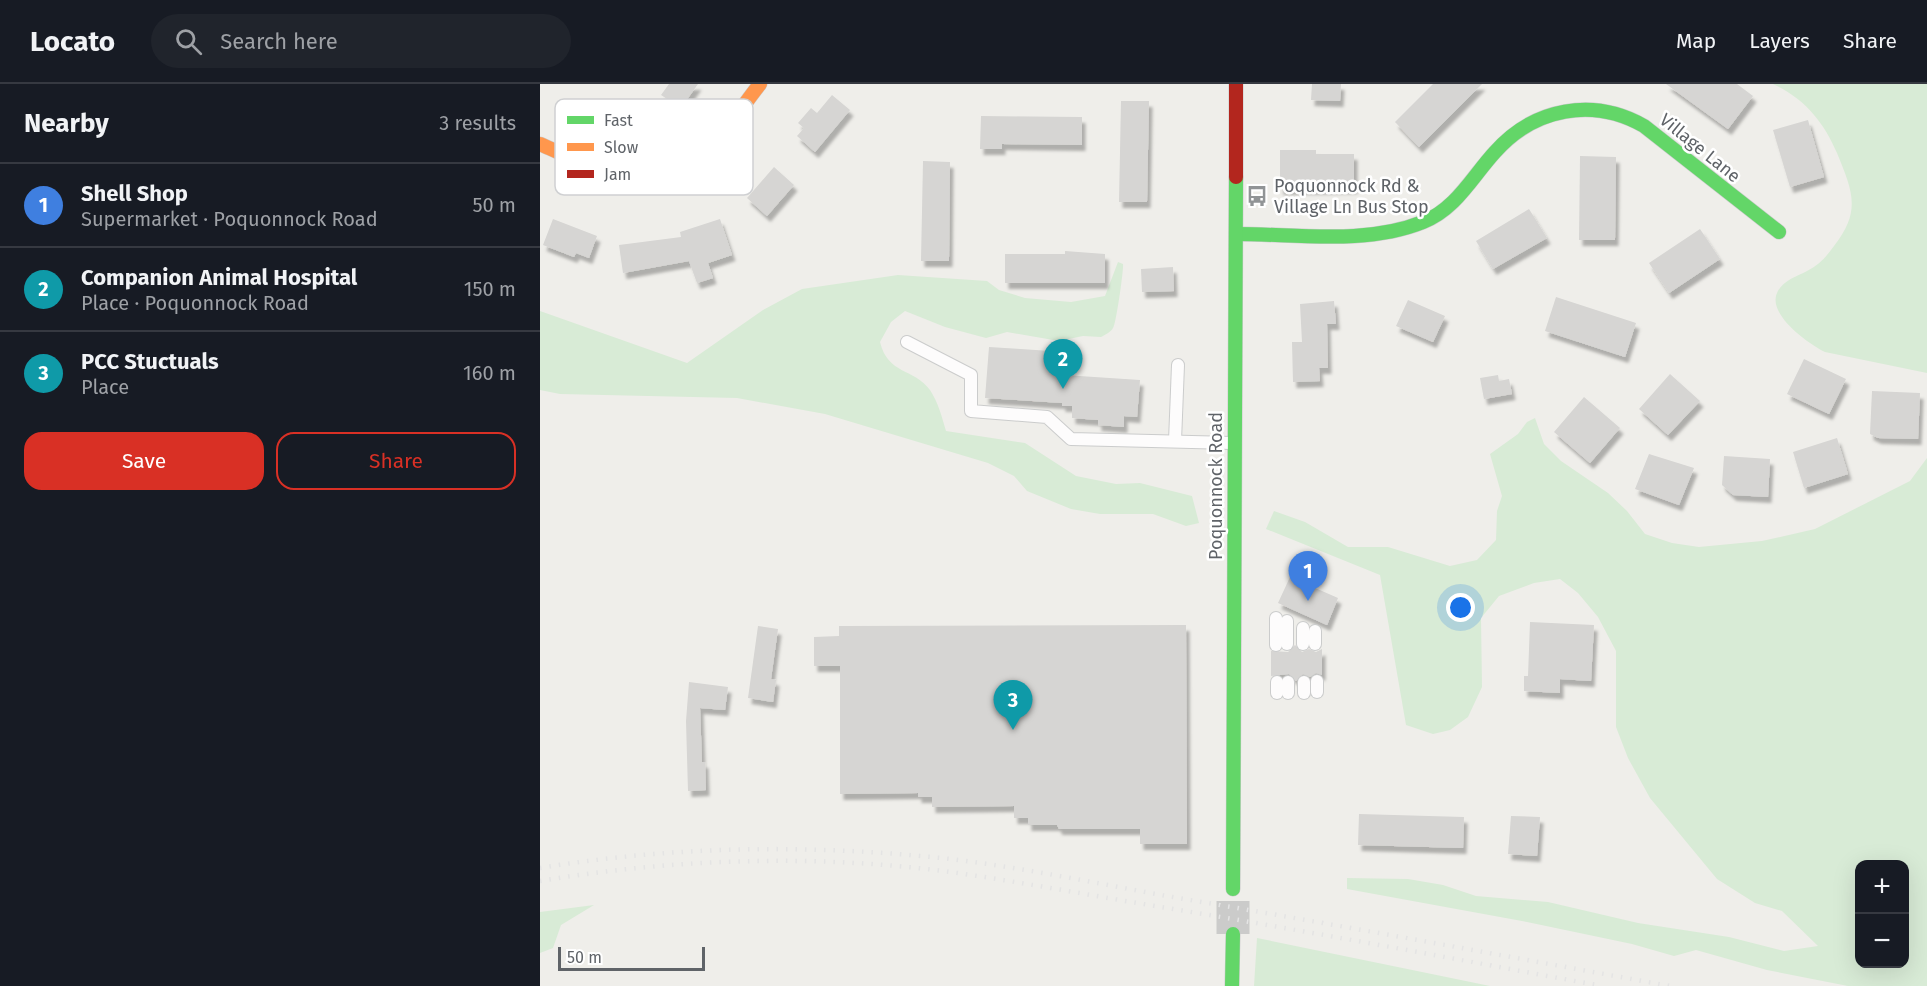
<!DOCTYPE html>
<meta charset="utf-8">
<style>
:root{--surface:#171b24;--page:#20242c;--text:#f1f3f6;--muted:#9ea1a6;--line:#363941;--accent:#d93025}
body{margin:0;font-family:"Fira Sans",sans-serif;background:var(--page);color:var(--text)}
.controls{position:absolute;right:18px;bottom:18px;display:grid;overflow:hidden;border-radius:12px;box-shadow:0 6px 24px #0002}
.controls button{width:54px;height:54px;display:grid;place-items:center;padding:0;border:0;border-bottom:2px solid var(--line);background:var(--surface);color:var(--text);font:30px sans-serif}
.scale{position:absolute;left:18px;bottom:15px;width:147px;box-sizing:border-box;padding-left:6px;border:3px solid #5f6368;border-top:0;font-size:16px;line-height:21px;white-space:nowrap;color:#5f6368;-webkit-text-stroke:4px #fff;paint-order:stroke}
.you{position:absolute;left:921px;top:524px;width:21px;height:21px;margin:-15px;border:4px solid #fff;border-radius:50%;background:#1a73e8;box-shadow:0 0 0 9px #1a73e833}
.badge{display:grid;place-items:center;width:39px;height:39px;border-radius:50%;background:var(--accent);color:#fff;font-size:20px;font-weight:700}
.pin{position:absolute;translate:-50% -50px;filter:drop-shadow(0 2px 3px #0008)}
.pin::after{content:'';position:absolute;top:32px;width:21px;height:18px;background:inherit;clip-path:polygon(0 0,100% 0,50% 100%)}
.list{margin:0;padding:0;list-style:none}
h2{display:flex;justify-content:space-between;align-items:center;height:78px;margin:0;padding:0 24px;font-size:26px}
h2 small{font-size:20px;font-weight:400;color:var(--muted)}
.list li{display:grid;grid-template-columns:39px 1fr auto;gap:18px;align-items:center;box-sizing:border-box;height:84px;padding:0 24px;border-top:2px solid var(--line)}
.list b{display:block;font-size:22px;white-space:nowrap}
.list p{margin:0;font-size:20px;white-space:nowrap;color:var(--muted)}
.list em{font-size:20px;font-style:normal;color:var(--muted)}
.actions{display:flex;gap:12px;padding:18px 24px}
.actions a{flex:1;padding:14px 0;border:2px solid var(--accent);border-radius:18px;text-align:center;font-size:21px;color:var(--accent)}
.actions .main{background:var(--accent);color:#fff}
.icon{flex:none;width:33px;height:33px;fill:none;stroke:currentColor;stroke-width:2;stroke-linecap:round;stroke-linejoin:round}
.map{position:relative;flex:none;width:1387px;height:902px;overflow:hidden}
header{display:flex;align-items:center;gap:36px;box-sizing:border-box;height:84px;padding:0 30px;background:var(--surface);border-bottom:2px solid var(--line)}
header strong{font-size:28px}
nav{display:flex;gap:33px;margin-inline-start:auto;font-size:21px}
.search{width:420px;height:54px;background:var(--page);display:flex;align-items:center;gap:15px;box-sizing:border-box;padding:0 21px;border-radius:33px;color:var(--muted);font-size:22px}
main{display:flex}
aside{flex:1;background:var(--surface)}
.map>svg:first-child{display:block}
.green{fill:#d8ebd6;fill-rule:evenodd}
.building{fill:#d6d5d3;filter:url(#shadow)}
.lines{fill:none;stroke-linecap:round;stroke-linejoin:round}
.secondary-tunnel{stroke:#cbcbca;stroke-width:33;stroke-dasharray:33 16;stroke-linecap:butt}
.lane-casing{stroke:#cbcccc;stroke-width:14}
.fast-casing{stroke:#cacacb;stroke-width:15}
.slow-casing{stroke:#cacacb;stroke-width:15}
.jam-casing{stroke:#cacacb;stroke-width:15}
.lane{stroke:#fdfcfc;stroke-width:12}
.fast{stroke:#63d668;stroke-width:14}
.slow{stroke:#ff974d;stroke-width:14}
.jam{stroke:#b3261e;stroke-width:14}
.rail{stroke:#e4e4e4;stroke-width:4.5;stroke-dasharray:1.5 8;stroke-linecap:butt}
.labels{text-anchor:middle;stroke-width:5;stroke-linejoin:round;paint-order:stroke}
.street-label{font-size:18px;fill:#5f6368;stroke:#fff}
.poi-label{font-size:18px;fill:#5f6368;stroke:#fff;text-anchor:start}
.key{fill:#fff;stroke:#cfd0d2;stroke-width:1.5}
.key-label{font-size:16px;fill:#5f6368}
</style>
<header>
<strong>Locato</strong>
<div class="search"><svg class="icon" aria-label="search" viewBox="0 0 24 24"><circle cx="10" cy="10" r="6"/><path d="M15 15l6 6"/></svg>Search here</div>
<nav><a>Map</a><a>Layers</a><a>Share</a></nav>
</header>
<main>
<aside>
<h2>Nearby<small>3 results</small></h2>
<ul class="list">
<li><span class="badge" style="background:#3f7fe0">1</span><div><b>Shell Shop</b><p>Supermarket · Poquonnock Road</p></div><em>50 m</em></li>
<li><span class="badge" style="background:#0f9aa8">2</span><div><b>Companion Animal Hospital</b><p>Place · Poquonnock Road</p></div><em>150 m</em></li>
<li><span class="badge" style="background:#0f9aa8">3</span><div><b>PCC Stuctuals</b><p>Place</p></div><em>160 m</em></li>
</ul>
<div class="actions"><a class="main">Save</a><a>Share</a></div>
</aside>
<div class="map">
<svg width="1387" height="902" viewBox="0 0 1387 902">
<defs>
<filter id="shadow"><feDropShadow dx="3.5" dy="6" stdDeviation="1.5" flood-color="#0004"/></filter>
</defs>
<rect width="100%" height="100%" fill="#efeeea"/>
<!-- green -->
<g class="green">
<path d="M1233,0H1387V289L1285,268C1269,260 1231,233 1236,212C1240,197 1256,193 1267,187C1279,181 1287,172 1294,162C1322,127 1312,106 1297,69C1284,38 1264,14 1233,0Z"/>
<path d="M578,178L583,180C584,184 576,241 573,244C571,248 565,251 561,253L543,252L519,257L467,248L446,254L405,243L365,227L351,238L340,258C348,291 374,284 390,306C398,318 402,333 406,347L485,359L536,392L576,400L600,399L652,412L659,439L646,442L613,430H560L531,425L487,407L474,392L448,379L285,330L197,314L20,310L0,306V227L147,279L223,226L262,205L358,191L447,197L459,206L485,214L531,218L565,212Z"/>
<path d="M995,334L1004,360L1021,377L1068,409L1087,427L1105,450L1132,459L1159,463L1222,457L1275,445L1370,397L1387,374V902H1308L1227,886L1156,866L1134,872L1092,860L987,838L807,805V794L868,795L903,801L936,812L1008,818L1098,839L1189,853L1244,867L1278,862L1242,827L1215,819L1177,795L1110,714L1088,674L1076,643V567L1058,533L1038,509L1020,495L994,499L959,512L941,534L942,603L928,633L910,646L893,650L866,641L840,491L726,445L734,427L765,438L808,463H848L910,482L937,476L956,456L957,427L962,412L950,370L978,350L987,338ZM1320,780H1364V880H1320Z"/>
<polygon points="54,821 21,841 13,864 0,869 0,828"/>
<polygon points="717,854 950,902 714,902"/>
</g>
<!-- building -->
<g class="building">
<polygon points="129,0 158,0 141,24 121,11"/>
<polygon points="772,0 801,0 800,17 771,16"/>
<polygon points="893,0 942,0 879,63 855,38"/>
<polygon points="1126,0 1197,0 1213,12 1188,45"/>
<polygon points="292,11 310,26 275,68 257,52 264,44 258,39 271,24 277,29"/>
<polygon points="581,17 609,17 607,118 579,118"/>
<polygon points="441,32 542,33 542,61 462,60 462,65 440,65"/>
<polygon points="1268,36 1284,93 1250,103 1233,46"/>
<polygon points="740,66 776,66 776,70 814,70 814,104 740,105"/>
<polygon points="1040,72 1076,73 1075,156 1039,156"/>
<polygon points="383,77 410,78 409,177 381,177"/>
<polygon points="234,83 254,101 227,132 207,114"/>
<polygon points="989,125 1007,154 953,185 936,157"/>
<polygon points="13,135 57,152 49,174 36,169 34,173 3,161"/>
<polygon points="180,135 192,171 168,179 173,194 157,199 149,177 83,189 79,161 141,153 140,148"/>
<polygon points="1160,145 1180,175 1129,209 1109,179"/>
<polygon points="525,167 565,170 565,199 465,199 465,170 525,170"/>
<polygon points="633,183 634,207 602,208 601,185"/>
<polygon points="1016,213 1096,239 1085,273 1005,247"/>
<polygon points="868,216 905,232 893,258 856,242"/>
<polygon points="794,217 796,240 787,240 788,284 779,284 780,297 753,298 752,258 762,258 760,220"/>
<polygon points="449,263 525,268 524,291 600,296 597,333 584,332 584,343 558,341 558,336 532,334 532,322 522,322 522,319 445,314"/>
<polygon points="1264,275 1306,295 1289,330 1247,310"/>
<polygon points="1130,290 1160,317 1128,351 1099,325"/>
<polygon points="958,291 959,297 969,295 972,310 944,315 940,294"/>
<polygon points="1332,307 1380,309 1378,355 1338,354 1330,350"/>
<polygon points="1044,313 1080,344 1050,379 1014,348"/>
<polygon points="1297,354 1308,390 1264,404 1253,368"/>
<polygon points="1109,370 1154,384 1139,421 1095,405"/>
<polygon points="1184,372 1230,375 1228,413 1193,411 1182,401"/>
<polygon points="750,493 798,514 787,541 738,519"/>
<polygon points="990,538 1054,541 1051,597 1020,595 1020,609 984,607 984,592 988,592"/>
<polygon points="646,541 647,760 600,760 600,745 519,745 517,741 488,741 488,734 474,734 474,722 392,723 392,713 378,713 378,709 300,710 300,582 274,582 274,553 299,552 299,542"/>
<polygon points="218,542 238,545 231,595 236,596 233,618 208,614"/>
<polygon points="755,561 762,568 769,565 776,568 782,565 782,591 776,589 770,593 763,590 756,597 749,590 731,592 731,567 748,568"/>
<polygon points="149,598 188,603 185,626 160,624 162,678 165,678 166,706 148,707 146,637"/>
<polygon points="819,730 924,733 923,764 818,761"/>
<polygon points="971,732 1000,733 997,772 968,770"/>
</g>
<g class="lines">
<!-- secondary-tunnel -->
<polyline class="secondary-tunnel" points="693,850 693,805"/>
<defs>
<g id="lane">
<polyline points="367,258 431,291 431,327 507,333 531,355 692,359"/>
<polyline points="635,357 638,281"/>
<polyline points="736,534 736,561"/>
<polyline points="747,537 747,560"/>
<polyline points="763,544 763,560"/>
<polyline points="775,547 775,560"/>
<polyline points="777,597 777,608"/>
<polyline points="737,598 737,609"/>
<polyline points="764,598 764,609"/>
<polyline points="748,609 748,598"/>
</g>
<g id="fast">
<path d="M697,150C757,150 826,161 883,138C916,125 932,93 955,68C994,24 1053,13 1104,42L1239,148"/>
<polyline points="693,805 696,93"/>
<polyline points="692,902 693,850"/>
</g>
<path id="slow" d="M0,60C33,74 100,111 135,97C163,85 200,24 220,0"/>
<polyline id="jam" points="696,93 696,0"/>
</defs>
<!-- lane casing -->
<use href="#lane" class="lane-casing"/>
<!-- fast casing -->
<use href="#fast" class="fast-casing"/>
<!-- slow casing -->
<use href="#slow" class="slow-casing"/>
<!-- jam casing -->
<use href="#jam" class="jam-casing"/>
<!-- lane -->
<use href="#lane" class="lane"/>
<!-- fast -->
<use href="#fast" class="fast"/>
<!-- slow -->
<use href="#slow" class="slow"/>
<!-- jam -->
<use href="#jam" class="jam"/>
<!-- rail -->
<g class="rail">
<path d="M0,784C133,762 267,760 401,774C484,783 567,802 650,816C810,843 970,873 1130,902"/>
<path d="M0,797C132,775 270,770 403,787C476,797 548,811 621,823C768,847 915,875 1062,902"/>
</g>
</g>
<!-- icons -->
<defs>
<symbol id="bus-bare" viewBox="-9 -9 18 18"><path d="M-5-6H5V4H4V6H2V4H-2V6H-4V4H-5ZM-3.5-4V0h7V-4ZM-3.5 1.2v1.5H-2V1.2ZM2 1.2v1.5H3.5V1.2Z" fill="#919496" stroke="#fff" stroke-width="2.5" paint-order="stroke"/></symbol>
</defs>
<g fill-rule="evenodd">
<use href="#bus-bare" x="702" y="97" width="30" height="30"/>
</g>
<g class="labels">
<!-- street labels -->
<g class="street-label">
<text transform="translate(1160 64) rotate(39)" y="6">Village Lane</text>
<text transform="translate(676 402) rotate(-90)" y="6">Poquonnock Road</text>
</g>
<!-- poi labels -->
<g class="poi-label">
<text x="734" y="108">Poquonnock Rd &amp;<tspan x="734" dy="21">Village Ln Bus Stop</tspan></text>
</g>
</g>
<!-- legend -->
<rect x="15" y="15" width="198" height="96" rx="9" class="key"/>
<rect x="27" y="32" width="27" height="8" fill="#63d668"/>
<rect x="27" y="59" width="27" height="8" fill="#ff974d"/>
<rect x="27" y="86" width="27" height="8" fill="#b3261e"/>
<g class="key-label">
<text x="64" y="42">Fast</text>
<text x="64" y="69">Slow</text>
<text x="64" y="96">Jam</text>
</g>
</svg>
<div class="controls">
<button>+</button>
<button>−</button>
</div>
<div class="scale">50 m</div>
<div class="you"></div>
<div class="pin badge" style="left:768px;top:517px;background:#3f7fe0">1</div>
<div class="pin badge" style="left:523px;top:305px;background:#0f9aa8">2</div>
<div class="pin badge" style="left:473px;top:646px;background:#0f9aa8">3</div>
</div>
</main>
